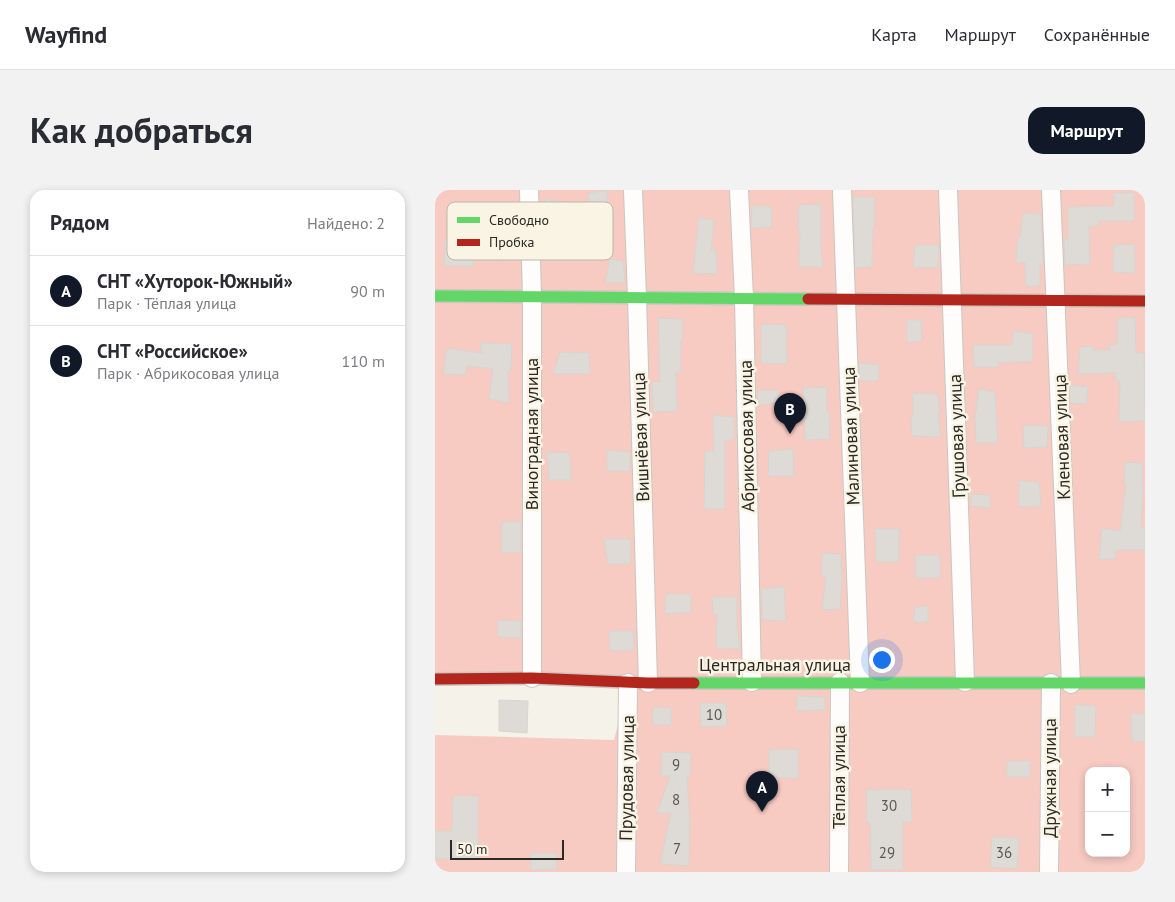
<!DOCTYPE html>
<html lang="ru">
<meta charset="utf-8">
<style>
:root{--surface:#fff;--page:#f2f2f3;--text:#2b2b33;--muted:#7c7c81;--line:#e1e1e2;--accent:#111827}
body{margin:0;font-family:"PT Sans",sans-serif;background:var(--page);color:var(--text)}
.controls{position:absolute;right:15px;bottom:15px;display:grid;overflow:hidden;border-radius:10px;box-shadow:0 2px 8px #0003}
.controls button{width:45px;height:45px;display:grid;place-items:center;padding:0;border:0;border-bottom:1px solid var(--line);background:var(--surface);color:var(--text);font:25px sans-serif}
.scale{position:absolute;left:15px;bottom:12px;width:114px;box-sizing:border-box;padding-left:5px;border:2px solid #2b2924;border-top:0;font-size:14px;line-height:18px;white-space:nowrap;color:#2b2924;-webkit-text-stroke:4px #faf4e5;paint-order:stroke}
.you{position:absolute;left:446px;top:469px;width:18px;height:18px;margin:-12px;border:4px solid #fff;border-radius:50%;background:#1a73e8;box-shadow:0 0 0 8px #1a73e833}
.badge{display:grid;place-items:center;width:32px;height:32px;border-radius:50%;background:var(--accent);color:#fff;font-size:16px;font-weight:700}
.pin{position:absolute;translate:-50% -41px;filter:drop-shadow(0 1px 2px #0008)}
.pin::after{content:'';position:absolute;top:26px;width:18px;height:15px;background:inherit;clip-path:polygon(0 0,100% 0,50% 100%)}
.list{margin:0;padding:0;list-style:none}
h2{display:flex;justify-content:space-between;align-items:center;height:65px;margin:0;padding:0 20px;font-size:21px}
h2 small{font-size:16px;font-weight:400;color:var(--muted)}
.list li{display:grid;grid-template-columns:32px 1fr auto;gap:15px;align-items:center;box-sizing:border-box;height:70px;padding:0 20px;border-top:1px solid var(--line)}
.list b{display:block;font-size:19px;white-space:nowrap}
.list p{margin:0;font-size:16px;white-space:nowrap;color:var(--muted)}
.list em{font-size:16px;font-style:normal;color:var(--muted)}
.map{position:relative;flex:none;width:710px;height:682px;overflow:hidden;border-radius:15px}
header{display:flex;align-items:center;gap:30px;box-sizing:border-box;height:70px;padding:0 25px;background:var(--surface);border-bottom:1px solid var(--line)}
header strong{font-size:24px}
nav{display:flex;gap:28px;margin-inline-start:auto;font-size:18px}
.intro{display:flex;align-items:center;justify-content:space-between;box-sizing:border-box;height:120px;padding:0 30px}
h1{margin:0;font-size:35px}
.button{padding:12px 22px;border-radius:15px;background:var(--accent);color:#fff;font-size:18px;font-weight:700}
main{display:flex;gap:30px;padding:0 30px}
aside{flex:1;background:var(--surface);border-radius:15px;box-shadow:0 2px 8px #0003}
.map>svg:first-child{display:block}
.green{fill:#f7cac2;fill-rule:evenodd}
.building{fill:#dedad5;stroke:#d9d5cf}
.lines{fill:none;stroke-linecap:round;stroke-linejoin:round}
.street-casing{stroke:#cac7c1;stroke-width:20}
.fast-casing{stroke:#cac7c1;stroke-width:14}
.jam-casing{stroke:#cac7c1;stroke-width:14}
.street{stroke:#fefdfc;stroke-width:18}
.fast{stroke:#63d668;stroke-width:11}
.jam{stroke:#b3261e;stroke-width:11}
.labels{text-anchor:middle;stroke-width:5;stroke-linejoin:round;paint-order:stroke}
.number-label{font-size:15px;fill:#5a5853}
.street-label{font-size:18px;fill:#2b2924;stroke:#faf4e5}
.key{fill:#faf4e5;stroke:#bcb7ab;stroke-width:1}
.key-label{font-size:14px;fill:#2b2924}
</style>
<header>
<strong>Wayfind</strong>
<nav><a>Карта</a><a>Маршрут</a><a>Сохранённые</a></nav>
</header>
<div class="intro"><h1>Как добраться</h1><a class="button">Маршрут</a></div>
<main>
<aside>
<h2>Рядом<small>Найдено: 2</small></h2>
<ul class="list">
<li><span class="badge">A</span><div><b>СНТ «Хуторок-Южный»</b><p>Парк · Тёплая улица</p></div><em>90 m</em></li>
<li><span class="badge">B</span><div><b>СНТ «Российское»</b><p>Парк · Абрикосовая улица</p></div><em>110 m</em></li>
</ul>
</aside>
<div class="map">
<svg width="710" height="682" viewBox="0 0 710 682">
<rect width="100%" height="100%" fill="#f5f2ea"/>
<!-- green -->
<path class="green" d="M0,0H710V682H0V545L179,550L193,494L0,489ZM654,581H691V663H654Z"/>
<!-- building -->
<g class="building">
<polygon points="172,0 172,16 155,17 153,3"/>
<polygon points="679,3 699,3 699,31 664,31 664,36 654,36 655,74 630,75 629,49 633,50 633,17 679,16"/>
<polygon points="418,7 440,7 439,38 438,38 437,77 420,78"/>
<polygon points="111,9 134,14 134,32 112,34"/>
<polygon points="386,14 386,56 388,77 364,77 365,40 363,40 364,15"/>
<polygon points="317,16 336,16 337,37 316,38"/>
<polygon points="588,23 606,24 608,75 605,74 605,96 591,96 590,73 581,72 583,48 585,48"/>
<polygon points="264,28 279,30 276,61 281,60 282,84 258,83"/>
<polygon points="50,47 71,50 67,70 38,68 39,76 9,76 10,50 50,51"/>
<polygon points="699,54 700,83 678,82 679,55"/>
<polygon points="480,55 504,55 503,78 478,77"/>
<polygon points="175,69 188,71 190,93 170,93"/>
<polygon points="223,128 247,129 248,150 246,150 246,182 241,182 242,221 218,222 217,192 225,192"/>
<polygon points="683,128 700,128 701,163 709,163 710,231 684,232 685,191 681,191 681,183 643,184 645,157 658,156 658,160 675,160 675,155 682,155"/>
<polygon points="472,130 486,130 487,151 472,152"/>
<polygon points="326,134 351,135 352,174 326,173"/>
<polygon points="578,141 598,144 598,171 563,173 563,177 539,177 538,155 578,155"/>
<polygon points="45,153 77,154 76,180 73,180 74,213 54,209 58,179 31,176 31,185 8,184 12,158 47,163"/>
<polygon points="125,162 154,163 155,184 118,184"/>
<polygon points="424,173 444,175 443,191 425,191"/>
<polygon points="635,195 653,197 651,214 635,213"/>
<polygon points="392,197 392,223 394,223 395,249 370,250 368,198"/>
<polygon points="544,199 560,202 563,253 541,253 540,228"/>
<polygon points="343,200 344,213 323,215 322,201"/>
<polygon points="478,203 503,204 505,223 503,223 506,247 477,246 476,226 478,226"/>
<polygon points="278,225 299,227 299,250 290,250 290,319 269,319 270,261 279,261"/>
<polygon points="588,235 613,236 612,257 589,258"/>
<polygon points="358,259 359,286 333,286 334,261"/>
<polygon points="172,260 195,262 195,281 172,281"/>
<polygon points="112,262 135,263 136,290 114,290"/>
<polygon points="690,272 707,273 707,298 708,298 706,337 710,338 710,360 681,360 681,368 664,370 667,338 685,341 691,294 689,294"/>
<polygon points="584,291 604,292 606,316 584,317"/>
<polygon points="536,304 555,305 555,318 536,316"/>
<polygon points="67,332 86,332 86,362 66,363"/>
<polygon points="440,339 464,339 464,372 441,372"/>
<polygon points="169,349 196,349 195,374 173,374"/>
<polygon points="387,363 406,364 407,390 405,419 387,420 391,386 387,386"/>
<polygon points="480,365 505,365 505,388 481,388"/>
<polygon points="349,397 351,431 328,430 326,399"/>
<polygon points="231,404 256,404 256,422 230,424"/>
<polygon points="277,407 302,407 302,441 303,441 305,459 281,458 282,424 278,424"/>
<polygon points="493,416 493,432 478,432 480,417"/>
<polygon points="63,430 86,431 86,448 63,447"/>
<polygon points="174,441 198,441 199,460 175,461"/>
<polygon points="362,506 390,507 390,520 362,521"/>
<polygon points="64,510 93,511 92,543 64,541"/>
<polygon points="265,513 291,513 292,536 266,537"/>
<polygon points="640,515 661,516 660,547 640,547"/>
<polygon points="217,518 236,518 236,535 218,535"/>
<polygon points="696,524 710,524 710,551 697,552"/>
<polygon points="363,559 363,588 334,588 334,560"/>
<polygon points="227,562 256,563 255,587 252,587 255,632 254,676 225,674 236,623 222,623 235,586 226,586"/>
<rect x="572" y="571" width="23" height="16"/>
<polygon points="476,599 477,632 468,632 468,680 436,680 435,633 432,633 431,600"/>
<polygon points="18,606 43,606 43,668 0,669 0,641 17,641"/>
<polygon points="557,647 584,648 582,679 555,677"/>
<polygon points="95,663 121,663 122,679 96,680"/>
</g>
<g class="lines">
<defs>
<g id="street">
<polyline points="94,0 97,106 97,488"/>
<polyline points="198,0 202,107 213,493"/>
<polyline points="304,0 309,108 317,492"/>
<polyline points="407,0 425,493"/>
<polyline points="513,0 530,492"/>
<polyline points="616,0 636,494"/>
<polyline points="191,682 193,493"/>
<polyline points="404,682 405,492"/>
<polyline points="614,682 616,493"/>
</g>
<g id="fast">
<polyline points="0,106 373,109"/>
<polyline points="259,493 710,493"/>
</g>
<g id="jam">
<polyline points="373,109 710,111"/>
<polyline points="0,489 97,488 213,493 259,493"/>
</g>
</defs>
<!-- street casing -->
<use href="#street" class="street-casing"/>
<!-- fast casing -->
<use href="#fast" class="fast-casing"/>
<!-- jam casing -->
<use href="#jam" class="jam-casing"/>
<!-- street -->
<use href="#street" class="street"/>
<!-- fast -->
<use href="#fast" class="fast"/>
<!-- jam -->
<use href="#jam" class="jam"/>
</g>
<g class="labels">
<!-- number labels -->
<g class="number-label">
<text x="279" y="530">10</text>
<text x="241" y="580">9</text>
<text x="241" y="615">8</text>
<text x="454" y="621">30</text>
<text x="242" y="664">7</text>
<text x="452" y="668">29</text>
<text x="569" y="668">36</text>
</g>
<!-- street labels -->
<g class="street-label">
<text transform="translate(97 244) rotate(-90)" y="6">Виноградная улица</text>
<text transform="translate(312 246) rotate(-91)" y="6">Абрикосовая улица</text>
<text transform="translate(416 246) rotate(-92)" y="6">Малиновая улица</text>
<text transform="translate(522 246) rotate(-92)" y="6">Грушовая улица</text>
<text transform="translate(206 247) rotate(-92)" y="6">Вишнёвая улица</text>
<text transform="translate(627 247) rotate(-92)" y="6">Кленовая улица</text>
<text x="340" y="481">Центральная улица</text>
<text transform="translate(404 587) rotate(-90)" y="6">Тёплая улица</text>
<text transform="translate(192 588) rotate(-89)" y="6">Прудовая улица</text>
<text transform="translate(615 588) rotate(-90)" y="6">Дружная улица</text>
</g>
</g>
<!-- legend -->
<rect x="12" y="12" width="166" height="58" rx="8" class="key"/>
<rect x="22" y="27" width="23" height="6" fill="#63d668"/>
<rect x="22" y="49" width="23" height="7" fill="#b3261e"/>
<g class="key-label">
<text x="54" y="35">Свободно</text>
<text x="54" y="57">Пробка</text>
</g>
</svg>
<div class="controls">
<button>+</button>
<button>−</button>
</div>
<div class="scale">50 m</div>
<div class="you"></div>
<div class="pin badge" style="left:327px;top:622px">A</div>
<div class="pin badge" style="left:355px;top:244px">B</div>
</div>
</main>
